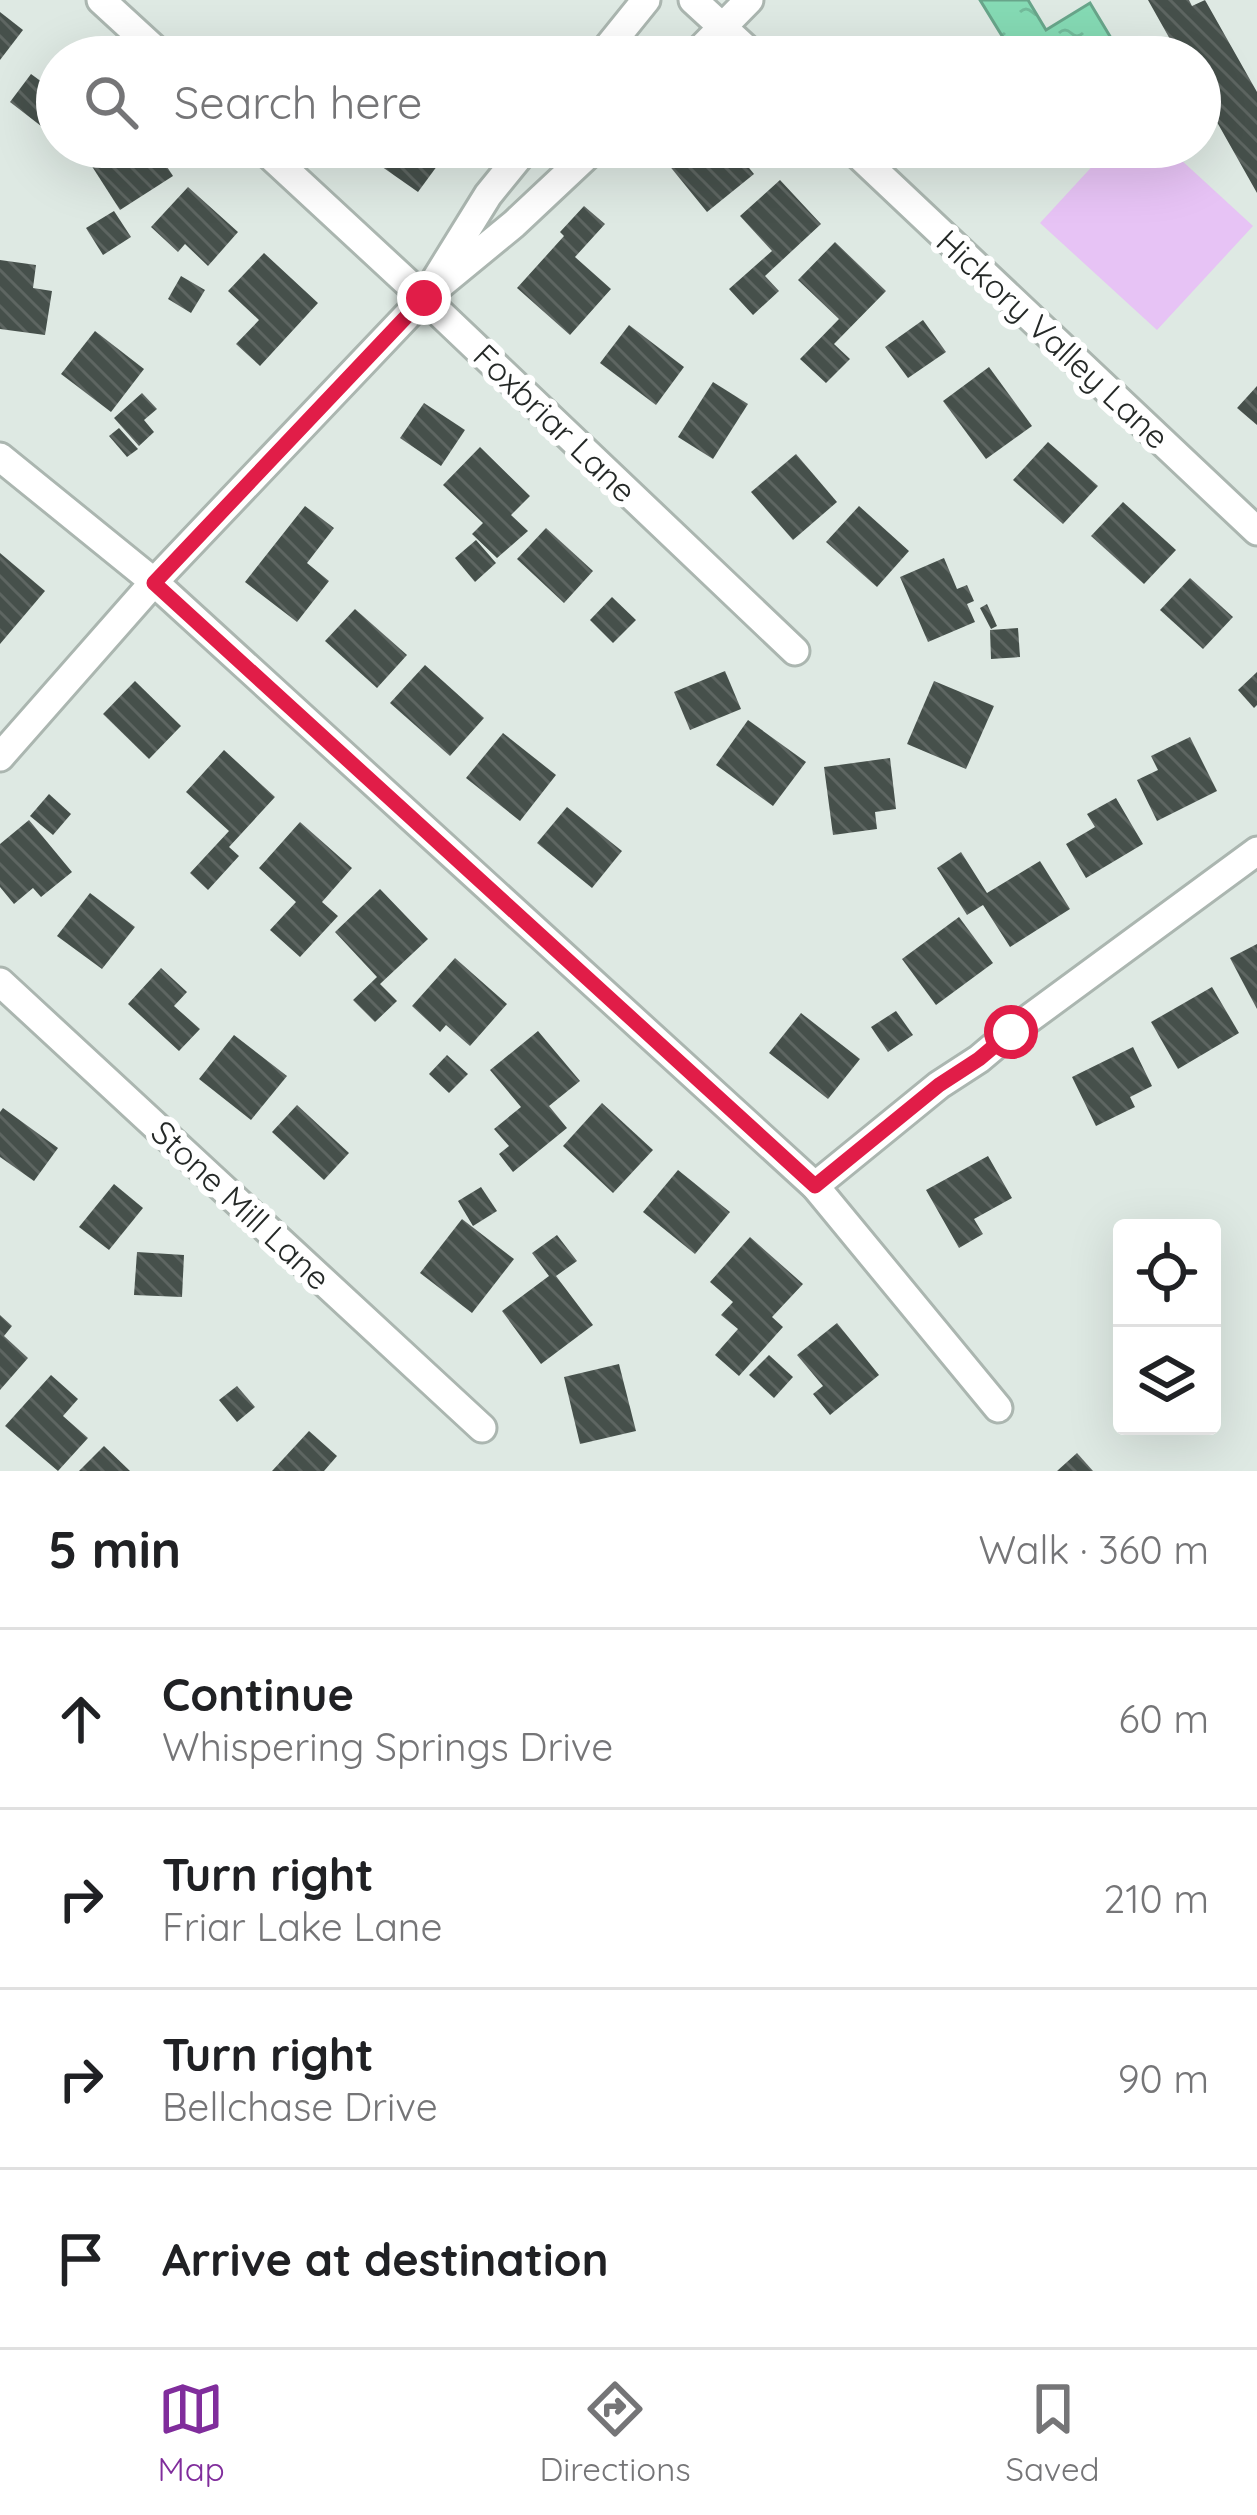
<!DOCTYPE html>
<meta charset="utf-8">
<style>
:root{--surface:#fff;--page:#f6f6f6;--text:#202124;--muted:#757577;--line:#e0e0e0;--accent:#802d9c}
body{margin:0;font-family:Quicksand,sans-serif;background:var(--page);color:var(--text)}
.controls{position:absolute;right:36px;bottom:36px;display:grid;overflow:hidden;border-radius:12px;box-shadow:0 12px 48px #0002}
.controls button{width:108px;height:108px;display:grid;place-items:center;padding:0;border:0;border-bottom:3px solid var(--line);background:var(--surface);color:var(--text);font:60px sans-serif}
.stop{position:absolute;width:36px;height:36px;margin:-27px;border:9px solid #e11d48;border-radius:50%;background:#fff}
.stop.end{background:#e11d48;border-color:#fff;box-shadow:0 3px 12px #0008}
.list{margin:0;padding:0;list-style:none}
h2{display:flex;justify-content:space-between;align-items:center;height:156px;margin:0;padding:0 48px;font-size:51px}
h2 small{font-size:39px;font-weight:400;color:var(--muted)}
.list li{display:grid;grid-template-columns:78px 1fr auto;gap:36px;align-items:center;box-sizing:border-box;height:180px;padding:0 48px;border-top:3px solid var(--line)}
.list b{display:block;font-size:45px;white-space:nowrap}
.list p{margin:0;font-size:39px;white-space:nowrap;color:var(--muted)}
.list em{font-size:39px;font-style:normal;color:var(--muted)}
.icon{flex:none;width:66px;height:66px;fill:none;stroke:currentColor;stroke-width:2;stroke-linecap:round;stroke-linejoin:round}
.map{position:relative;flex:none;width:1257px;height:1471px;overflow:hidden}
.search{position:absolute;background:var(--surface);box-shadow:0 12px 48px #0002;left:36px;right:36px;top:36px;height:132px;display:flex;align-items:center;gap:30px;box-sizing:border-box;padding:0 42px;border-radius:66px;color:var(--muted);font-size:45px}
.sheet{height:876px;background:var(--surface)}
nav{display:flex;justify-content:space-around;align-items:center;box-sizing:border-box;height:168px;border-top:3px solid var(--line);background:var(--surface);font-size:33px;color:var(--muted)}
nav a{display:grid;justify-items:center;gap:6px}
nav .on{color:var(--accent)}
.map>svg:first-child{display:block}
.grass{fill:#e7c3f5}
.water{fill:url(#water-ripples);stroke:#68a58a;stroke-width:3}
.building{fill:url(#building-back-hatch)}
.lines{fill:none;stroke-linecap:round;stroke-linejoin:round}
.street-casing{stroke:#abb6b0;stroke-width:33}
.street{stroke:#fff;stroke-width:27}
.route{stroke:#e11d48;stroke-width:15}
.labels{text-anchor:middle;stroke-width:12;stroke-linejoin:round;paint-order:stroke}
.street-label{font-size:33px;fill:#252927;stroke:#fff}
</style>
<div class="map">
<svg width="1257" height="1471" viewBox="0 0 1257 1471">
<defs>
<pattern id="water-ripples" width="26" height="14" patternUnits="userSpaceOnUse" patternTransform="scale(3)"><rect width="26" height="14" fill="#85dab4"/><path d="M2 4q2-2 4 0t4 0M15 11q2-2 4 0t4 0" fill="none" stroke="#73bb9b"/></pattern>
<pattern id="building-back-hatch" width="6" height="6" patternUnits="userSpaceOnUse" patternTransform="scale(3)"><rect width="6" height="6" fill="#46504b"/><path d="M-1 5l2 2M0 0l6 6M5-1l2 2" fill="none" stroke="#5e6662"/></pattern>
</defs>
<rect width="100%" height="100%" fill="#dee9e3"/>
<!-- grass -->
<polygon class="grass" points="1110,147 1167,147 1253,226 1157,330 1040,223"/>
<!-- water -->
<polygon class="water" points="980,0 1028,0 1046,30 1090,3 1111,38 1078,57 1015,57"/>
<!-- building -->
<g class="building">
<polygon points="1148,0 1189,0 1192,6 1205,0 1257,92 1257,193 1200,92 1200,57 1180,57"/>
<polygon points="0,12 23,30 0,60"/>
<polygon points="31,74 57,93 57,124 50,133 10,102"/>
<polygon points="101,147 154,147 173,176 120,210 86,157"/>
<polygon points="375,147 451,147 418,192 368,157"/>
<polygon points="690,147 732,147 754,174 707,212 668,164"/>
<polygon points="780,180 821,224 765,276 779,291 753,315 729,289 772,251 740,216"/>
<polygon points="188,187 238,232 208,266 185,244 178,252 151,227"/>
<polygon points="584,206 605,224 575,257 611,289 570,335 517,288 564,236 560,232"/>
<polygon points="114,211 131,237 103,255 86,228"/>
<polygon points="835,242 886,291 834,344 850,359 826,383 800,359 839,319 798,280"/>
<polygon points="264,253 318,303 260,366 236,344 259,320 228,291"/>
<polygon points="0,260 36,265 33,288 52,291 45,335 0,329"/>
<polygon points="181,276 205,290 191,313 168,299"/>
<polygon points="923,320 946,352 908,378 885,347"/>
<polygon points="629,325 684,367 656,405 600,363"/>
<polygon points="95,331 144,369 111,412 61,374"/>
<polygon points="989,367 1032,426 986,459 943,401"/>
<polygon points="713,382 748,404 713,459 678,437"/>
<polygon points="1257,386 1257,425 1237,408"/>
<polygon points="142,393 157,409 144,420 154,432 139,446 114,418"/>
<polygon points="424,403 465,430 441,466 400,438"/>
<polygon points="119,428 138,449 127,457 109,436"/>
<polygon points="1048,442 1098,486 1063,524 1013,480"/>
<polygon points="480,447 530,496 511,515 528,531 497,558 472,534 483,523 443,485"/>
<polygon points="796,454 837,502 793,540 751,492"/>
<polygon points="1123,502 1176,550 1144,584 1091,536"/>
<polygon points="305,506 334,528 307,563 329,581 297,622 245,582"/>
<polygon points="859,506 909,551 877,587 826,542"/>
<polygon points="546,528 593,571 564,603 517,559"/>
<polygon points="476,540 496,563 475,582 455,558"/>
<polygon points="0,553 45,591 0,644"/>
<polygon points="944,558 957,589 967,585 974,601 967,604 975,622 928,642 900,577"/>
<polygon points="1190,578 1233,617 1203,649 1160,610"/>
<polygon points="612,597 636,620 613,643 590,620"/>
<polygon points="987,604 997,626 991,629 980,608"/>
<polygon points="355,609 407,655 377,688 325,641"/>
<polygon points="1018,628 1020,657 991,659 990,630"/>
<polygon points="425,665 484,718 450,756 390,703"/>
<polygon points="725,671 741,709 690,730 674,692"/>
<polygon points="1257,672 1257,705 1254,708 1238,690"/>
<polygon points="135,681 181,726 149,759 103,714"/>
<polygon points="934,681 994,706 966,769 907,744"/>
<polygon points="748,720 806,762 773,806 716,765"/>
<polygon points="503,733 556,775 520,821 466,778"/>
<polygon points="1190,737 1217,791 1157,821 1137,780 1158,770 1151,756"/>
<polygon points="224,750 275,797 229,847 239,856 208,890 190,873 229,831 186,792"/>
<polygon points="890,758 896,809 875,812 877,829 833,835 824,767"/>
<polygon points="49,794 71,814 53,835 30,816"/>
<polygon points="1116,798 1143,844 1086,878 1066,844 1095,827 1087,814"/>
<polygon points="567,807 622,851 592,888 537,843"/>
<polygon points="29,820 72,872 41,897 33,888 14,904 0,887 0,844"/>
<polygon points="300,822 352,868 322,902 338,916 300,957 270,930 296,902 259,868"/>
<polygon points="961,852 987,893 1040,861 1070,909 1010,947 983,905 967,915 937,868"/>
<polygon points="380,889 428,939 380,984 397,1001 375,1022 353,1000 377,977 335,932"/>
<polygon points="90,893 135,927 102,969 57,936"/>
<polygon points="959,917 993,963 936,1005 902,959"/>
<polygon points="1257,944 1257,1009 1230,958"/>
<polygon points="455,958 507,1004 470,1046 446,1025 440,1032 412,1006"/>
<polygon points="161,968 187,992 174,1006 200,1029 179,1051 128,1004"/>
<polygon points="1212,987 1239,1033 1178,1069 1151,1022"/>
<polygon points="896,1011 913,1035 888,1052 871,1027"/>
<polygon points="801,1013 860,1059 828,1099 769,1053"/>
<polygon points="538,1031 580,1081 549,1106 567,1128 513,1172 499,1154 509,1146 494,1129 521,1107 490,1070"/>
<polygon points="234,1035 287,1076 251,1120 199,1079"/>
<polygon points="1133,1047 1152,1086 1130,1097 1135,1107 1096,1126 1072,1077"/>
<polygon points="447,1055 468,1074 449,1093 429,1074"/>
<polygon points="602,1103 653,1150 613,1193 563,1146"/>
<polygon points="297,1105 349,1153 324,1180 272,1132"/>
<polygon points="3,1108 58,1148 34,1181 0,1157 0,1112"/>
<polygon points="988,1156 1012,1198 974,1219 983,1234 959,1248 926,1190"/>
<polygon points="678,1170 730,1212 695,1254 643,1212"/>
<polygon points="114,1184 143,1208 109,1250 79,1227"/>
<polygon points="481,1187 497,1211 473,1226 458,1201"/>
<polygon points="462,1219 514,1259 472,1313 420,1273"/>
<polygon points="557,1235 577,1261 556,1276 593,1325 541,1364 502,1311 549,1276 532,1253"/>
<polygon points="750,1237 803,1284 772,1317 783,1327 739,1376 715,1355 738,1329 721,1315 733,1302 710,1282"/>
<polygon points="137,1252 184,1255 182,1297 134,1295"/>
<polygon points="0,1315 12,1326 4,1336 28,1358 0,1390"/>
<polygon points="837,1323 879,1375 830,1415 813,1394 823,1386 797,1355"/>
<polygon points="769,1355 793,1377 774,1398 749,1375"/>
<polygon points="619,1364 636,1431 580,1444 564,1377"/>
<polygon points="51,1375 78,1399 63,1416 88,1438 58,1471 5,1426"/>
<polygon points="237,1386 255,1407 237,1422 219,1400"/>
<polygon points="309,1431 337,1456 324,1471 272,1471"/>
<polygon points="104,1446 130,1471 79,1471"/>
<polygon points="1077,1453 1093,1471 1057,1471"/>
</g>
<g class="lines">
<defs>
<g id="street">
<polyline points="101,0 163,57"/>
<polyline points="693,0 755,57"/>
<polyline points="600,57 646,0"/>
<polyline points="693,57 749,0"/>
<polyline points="261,147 424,298 795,651"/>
<polyline points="850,147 1257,531"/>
<polyline points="436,279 488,195 527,147"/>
<polyline points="0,457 154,582 815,1186 998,1408"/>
<polyline points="0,757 154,582 424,298 514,224 596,147"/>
<polyline points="0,982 482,1428"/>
<polyline points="815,1186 939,1085 979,1059 1011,1032 1257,851"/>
</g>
</defs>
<!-- street casing -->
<use href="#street" class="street-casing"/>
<!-- street -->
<use href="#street" class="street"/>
</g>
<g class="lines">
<!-- route -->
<polyline class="route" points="424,298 154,583 815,1186 939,1085 979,1059 1011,1032"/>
</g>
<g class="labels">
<!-- street labels -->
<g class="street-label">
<text transform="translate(1053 339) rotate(43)" y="12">Hickory Valley Lane</text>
<text transform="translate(555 423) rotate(44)" y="12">Foxbriar Lane</text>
<text transform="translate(241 1205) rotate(43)" y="12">Stone Mill Lane</text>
</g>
</g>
</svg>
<div class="controls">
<button><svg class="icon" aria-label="locate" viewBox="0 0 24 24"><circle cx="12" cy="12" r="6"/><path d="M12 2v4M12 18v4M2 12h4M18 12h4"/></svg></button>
<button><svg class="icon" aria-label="layers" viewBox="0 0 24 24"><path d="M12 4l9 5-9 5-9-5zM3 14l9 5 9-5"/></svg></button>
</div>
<div class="stop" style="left:1011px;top:1032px"></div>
<div class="stop end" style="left:424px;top:298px"></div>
<div class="search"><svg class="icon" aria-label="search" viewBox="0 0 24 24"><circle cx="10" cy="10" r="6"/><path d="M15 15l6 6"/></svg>Search here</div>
</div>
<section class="sheet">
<h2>5 min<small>Walk · 360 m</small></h2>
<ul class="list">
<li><svg class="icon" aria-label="ahead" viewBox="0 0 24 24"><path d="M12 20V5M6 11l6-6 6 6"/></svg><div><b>Continue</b><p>Whispering Springs Drive</p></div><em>60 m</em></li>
<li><svg class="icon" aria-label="right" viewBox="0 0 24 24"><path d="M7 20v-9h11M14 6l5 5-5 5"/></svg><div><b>Turn right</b><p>Friar Lake Lane</p></div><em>210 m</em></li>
<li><svg class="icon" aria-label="right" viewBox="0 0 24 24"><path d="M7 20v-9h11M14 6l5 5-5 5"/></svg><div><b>Turn right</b><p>Bellchase Drive</p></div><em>90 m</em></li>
<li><svg class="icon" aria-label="arrive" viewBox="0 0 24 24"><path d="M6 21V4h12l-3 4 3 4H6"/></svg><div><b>Arrive at destination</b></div></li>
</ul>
</section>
<nav>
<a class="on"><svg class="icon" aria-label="map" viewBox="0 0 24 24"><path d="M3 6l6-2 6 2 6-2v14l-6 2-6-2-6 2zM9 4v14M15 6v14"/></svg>Map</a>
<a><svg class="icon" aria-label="directions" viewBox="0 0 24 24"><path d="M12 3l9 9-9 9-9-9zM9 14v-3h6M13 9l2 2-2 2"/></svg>Directions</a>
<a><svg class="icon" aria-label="saved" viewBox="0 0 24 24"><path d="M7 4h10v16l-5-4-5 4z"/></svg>Saved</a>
</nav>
